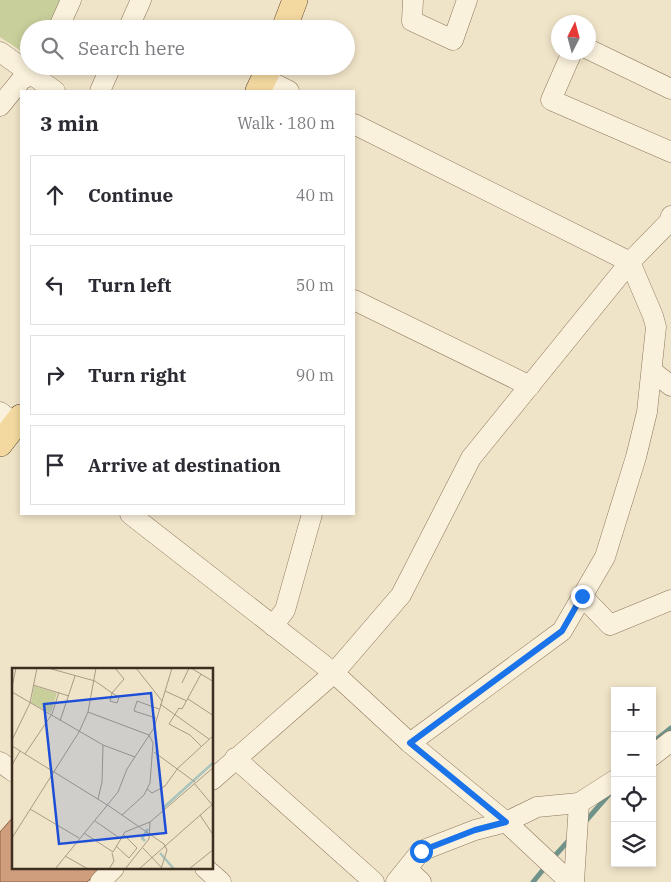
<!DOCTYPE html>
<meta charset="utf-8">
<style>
:root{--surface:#fff;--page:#f2f2f3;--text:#2b2b33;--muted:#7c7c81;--line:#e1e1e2}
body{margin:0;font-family:"IBM Plex Serif",serif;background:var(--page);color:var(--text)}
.controls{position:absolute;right:15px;bottom:15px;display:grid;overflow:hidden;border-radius:0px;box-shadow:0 2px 8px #0003}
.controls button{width:45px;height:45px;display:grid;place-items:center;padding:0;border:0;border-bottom:1px solid var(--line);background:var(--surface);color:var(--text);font:25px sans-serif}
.compass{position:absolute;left:551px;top:15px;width:45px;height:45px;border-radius:50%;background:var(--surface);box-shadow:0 2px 8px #0003;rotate:6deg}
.stop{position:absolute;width:15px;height:15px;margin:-11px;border:4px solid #1a73e8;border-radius:50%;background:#fff}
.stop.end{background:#1a73e8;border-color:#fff;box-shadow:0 1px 5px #0008}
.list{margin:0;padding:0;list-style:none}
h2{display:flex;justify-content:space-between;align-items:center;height:65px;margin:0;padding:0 20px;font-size:21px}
h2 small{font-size:16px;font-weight:400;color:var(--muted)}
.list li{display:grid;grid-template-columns:32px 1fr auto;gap:15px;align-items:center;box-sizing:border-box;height:80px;margin:0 10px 10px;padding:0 10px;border:1px solid var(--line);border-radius:0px}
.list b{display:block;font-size:19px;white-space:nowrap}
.list em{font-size:16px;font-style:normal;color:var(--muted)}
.icon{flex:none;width:28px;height:28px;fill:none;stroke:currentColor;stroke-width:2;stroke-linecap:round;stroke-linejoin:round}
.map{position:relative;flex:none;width:671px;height:882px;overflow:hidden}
.search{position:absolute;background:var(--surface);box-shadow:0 2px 8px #0003;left:20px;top:20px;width:335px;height:55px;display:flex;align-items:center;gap:12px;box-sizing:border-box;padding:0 18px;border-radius:28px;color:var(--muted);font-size:19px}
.panel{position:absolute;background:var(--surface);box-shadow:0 2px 8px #0003;left:20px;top:90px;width:335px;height:425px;border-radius:0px}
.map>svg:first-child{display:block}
.green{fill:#c9cf9b}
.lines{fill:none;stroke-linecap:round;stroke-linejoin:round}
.stream{stroke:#6f938a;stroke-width:5}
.building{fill:#cf9f7d;stroke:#8d5f41}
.minor-casing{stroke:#8d765c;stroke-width:21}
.major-casing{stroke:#5b4430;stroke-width:26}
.minor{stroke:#faf1dc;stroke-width:20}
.major{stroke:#f3d9a0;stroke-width:25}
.route{stroke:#1a73e8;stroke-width:6}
.inset-river{fill:none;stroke:#a9c4bc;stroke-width:2.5}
.inset-road{fill:none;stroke:#a89b85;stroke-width:1}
.view{fill:#1d4ed8;fill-opacity:0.15;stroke:#1d4ed8;stroke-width:2.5}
.inset-edge{fill:none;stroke:#3d2e20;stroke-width:2.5}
</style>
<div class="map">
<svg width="671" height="882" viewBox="0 0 671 882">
<rect width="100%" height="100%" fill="#f0e4c8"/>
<!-- green -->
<polygon class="green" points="0,0 60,0 47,29 29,29 29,56 0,37"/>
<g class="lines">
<!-- stream -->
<g class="stream">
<polyline points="652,743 671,728"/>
<polyline points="584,823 611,792"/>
<polyline points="552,859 570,839"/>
<polyline points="533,882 547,865"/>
</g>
</g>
<!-- building -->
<polygon class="building" points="14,816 14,868 101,868 87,882 0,882 0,832"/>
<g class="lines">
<defs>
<g id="minor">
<polyline points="413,0 412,21 453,40 467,0"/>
<polyline points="58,29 71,0"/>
<polyline points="128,29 141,0"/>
<polyline points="588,49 671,89"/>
<polyline points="0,52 55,91"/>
<polyline points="572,52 551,100 671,152"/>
<polyline points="265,79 289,91"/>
<polyline points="100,91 111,66"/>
<polyline points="0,106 22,79 32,75 38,68"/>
<polyline points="354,124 630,262 653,316 656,327 647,412 636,457 605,557 562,631 410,743"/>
<polyline points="354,300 530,386"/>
<polyline points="652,371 671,386"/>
<polyline points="0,412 21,428"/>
<polyline points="130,514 334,673 410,743 506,822 570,882"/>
<polyline points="582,596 610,625 671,600"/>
<polyline points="273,626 285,610 312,514"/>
<polyline points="652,756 671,741"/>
<polyline points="235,758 374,882"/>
<polyline points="0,762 14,772"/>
<polyline points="212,780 334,673 401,595 471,458 630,262 669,222 671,216"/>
<polyline points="205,868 221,882"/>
<polyline points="407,869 421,882"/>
<polyline points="100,882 114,868"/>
<polyline points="396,882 421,851 475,830 506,822 537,807 579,803"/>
<polyline points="574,882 579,803 615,780"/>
</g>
<g id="major">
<polyline points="284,29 295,0"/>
<polyline points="258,91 270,66"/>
<polyline points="0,444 21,417"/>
</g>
</defs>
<!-- minor casing -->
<use href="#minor" class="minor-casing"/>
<!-- major casing -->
<use href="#major" class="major-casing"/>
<!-- minor -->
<use href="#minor" class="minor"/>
<!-- major -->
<use href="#major" class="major"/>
</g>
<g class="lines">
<!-- route -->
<polyline class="route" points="421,851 475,830 506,822 410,743 562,631 582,596"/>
</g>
<!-- overview -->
<g transform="translate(12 668)">
<rect width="201" height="201" fill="#f0e4c8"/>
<path d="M22,18L45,25L39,45L19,35Z" fill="#c9cf9b"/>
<path class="inset-river" d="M150,141L202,94M133,173L130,170L136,161M148,185L162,201"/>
<path class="inset-road" d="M36,0L83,13L100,25L112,11L103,0M124,0L150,33M179,0L202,14M170,15L177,0M21,17L57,28M0,19L4,0M153,23L175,33M0,24L91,77L123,89M100,25L107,29L105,35L98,33ZM176,31L202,48M148,36L197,71M76,44L137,67L141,75L138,115L132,127L110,147M144,50L122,43L125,33L147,41M48,53L63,8M0,72L18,35L25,0M0,78L97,138L152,176L155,182L149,201M189,78L178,67L157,56L167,40L170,41L189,6M142,84L183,114M13,86L40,46L47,24M0,97L8,83M182,115L202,139M135,121L140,125L153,118L166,100L202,67M86,131L90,114L91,77M18,141L67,170M188,147L202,168M83,153L109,171M72,165L101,184L113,164L138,154M0,170L67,64L76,44L84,0M104,178L117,190L125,180L112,167M131,180L150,200M53,188L76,201M43,201L106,124L115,101L142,60L160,0M97,201L102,193L100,185M113,201L137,171L138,154L202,99M127,201L202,135M177,201L202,181"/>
<path class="view" d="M139,25L154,165L47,176L32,36Z"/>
<rect width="201" height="201" class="inset-edge"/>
</g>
</svg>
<div class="controls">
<button>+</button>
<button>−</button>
<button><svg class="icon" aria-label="locate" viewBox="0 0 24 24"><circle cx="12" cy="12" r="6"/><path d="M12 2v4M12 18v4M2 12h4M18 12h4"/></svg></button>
<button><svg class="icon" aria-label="layers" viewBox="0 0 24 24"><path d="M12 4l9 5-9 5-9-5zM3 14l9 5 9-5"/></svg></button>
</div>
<svg class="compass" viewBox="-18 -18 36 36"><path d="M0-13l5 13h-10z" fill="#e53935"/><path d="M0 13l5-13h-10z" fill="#7c7c81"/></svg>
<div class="stop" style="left:421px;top:851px"></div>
<div class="stop end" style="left:582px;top:596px"></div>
<div class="search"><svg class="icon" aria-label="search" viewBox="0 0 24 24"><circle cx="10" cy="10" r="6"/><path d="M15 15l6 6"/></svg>Search here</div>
<section class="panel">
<h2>3 min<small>Walk · 180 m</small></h2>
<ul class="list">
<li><svg class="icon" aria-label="ahead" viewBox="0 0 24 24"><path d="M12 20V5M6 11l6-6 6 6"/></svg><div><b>Continue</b></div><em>40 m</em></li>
<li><svg class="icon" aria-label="left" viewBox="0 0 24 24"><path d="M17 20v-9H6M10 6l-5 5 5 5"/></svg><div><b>Turn left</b></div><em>50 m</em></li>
<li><svg class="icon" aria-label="right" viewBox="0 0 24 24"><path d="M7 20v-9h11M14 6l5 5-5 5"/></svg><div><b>Turn right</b></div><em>90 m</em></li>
<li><svg class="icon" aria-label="arrive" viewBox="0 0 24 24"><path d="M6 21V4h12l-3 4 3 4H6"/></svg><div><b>Arrive at destination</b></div></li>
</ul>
</section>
</div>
